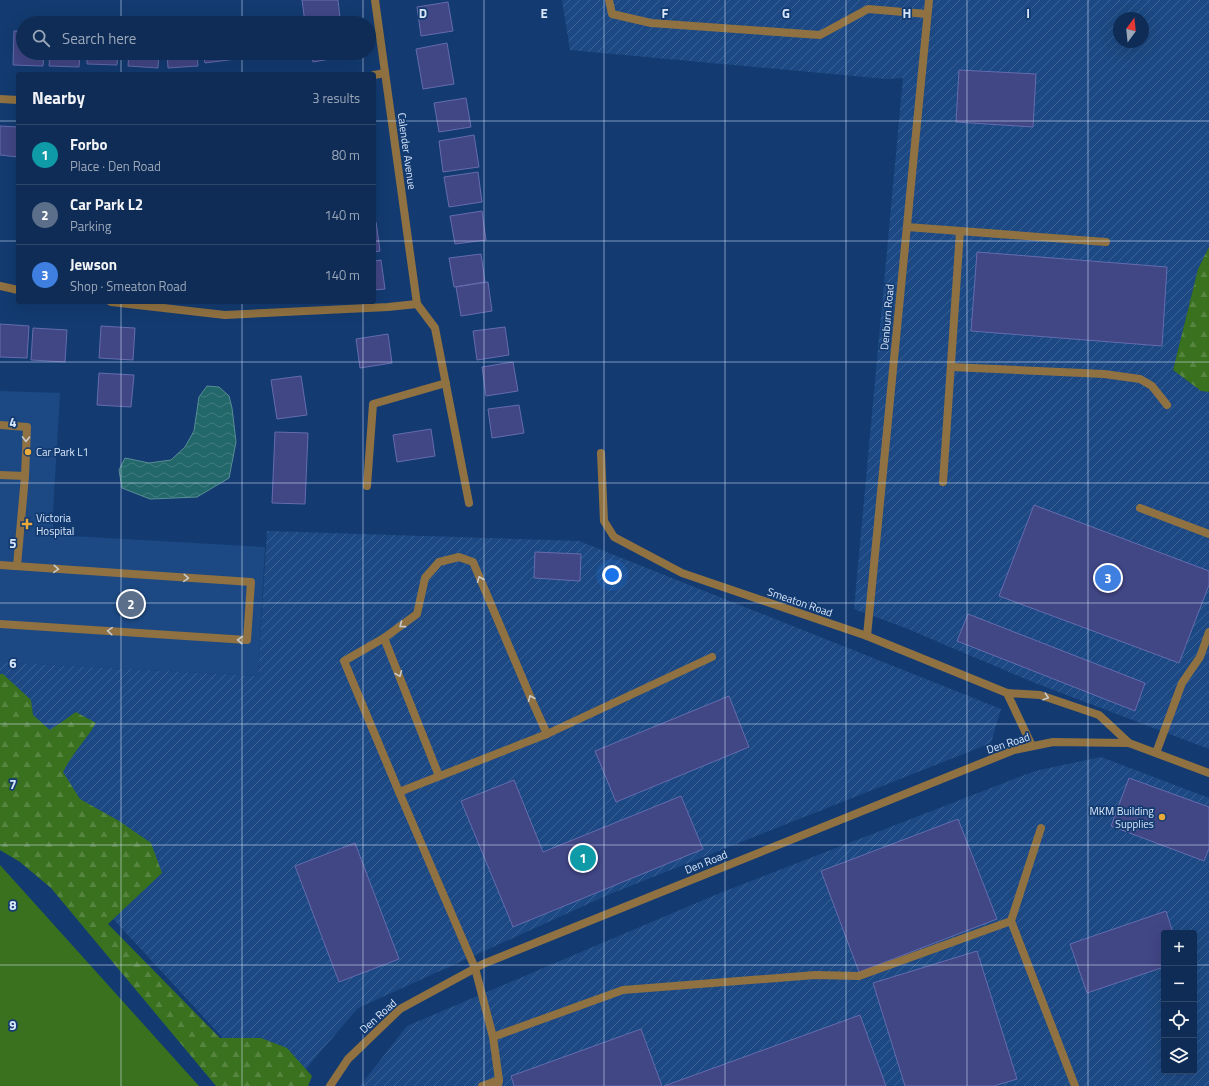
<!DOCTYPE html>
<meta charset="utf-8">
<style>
:root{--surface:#0e2c55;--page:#1c385f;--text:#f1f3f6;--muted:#9ba7b9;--line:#2e486c;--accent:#8bbbb9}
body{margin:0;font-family:"Titillium Web",sans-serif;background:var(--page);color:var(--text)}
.controls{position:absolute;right:12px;bottom:12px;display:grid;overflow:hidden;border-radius:4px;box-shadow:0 4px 16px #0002}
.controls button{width:36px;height:36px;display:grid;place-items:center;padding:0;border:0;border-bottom:1px solid var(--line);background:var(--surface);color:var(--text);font:20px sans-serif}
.compass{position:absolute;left:1113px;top:12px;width:36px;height:36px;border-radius:50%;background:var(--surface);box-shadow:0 4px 16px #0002;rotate:15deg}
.you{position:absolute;left:612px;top:575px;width:14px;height:14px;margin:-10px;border:3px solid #fff;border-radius:50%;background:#1a73e8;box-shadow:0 0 0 6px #1a73e833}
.badge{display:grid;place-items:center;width:26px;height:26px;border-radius:50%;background:var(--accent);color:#fff;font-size:13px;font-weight:700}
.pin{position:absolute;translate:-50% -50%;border:2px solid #fff;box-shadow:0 1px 4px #0006}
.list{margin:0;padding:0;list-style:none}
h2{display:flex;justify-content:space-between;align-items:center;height:52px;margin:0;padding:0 16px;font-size:17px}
h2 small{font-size:13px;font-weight:400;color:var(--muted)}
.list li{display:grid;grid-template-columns:26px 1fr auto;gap:12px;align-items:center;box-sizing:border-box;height:60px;padding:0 16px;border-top:1px solid var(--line)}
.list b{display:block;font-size:15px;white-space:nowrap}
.list p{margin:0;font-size:13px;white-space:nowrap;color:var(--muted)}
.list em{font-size:13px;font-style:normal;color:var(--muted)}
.icon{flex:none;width:22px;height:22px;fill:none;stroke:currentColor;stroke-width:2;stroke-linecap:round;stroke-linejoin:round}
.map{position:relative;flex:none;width:1209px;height:1086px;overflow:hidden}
.search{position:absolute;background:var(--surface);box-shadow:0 4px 16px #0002;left:16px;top:16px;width:360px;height:44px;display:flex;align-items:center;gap:10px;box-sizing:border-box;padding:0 14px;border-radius:22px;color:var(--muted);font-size:15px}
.panel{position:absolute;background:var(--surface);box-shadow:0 4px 16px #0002;left:16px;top:72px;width:360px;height:232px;border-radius:4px}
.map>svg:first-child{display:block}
.built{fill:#1c4983}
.industrial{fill:url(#industrial-furrows);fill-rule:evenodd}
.forest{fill:url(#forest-firs)}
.garden{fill:#3a711f}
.water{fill:url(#water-waves);stroke:#598d95}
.building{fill:#414685;stroke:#646cae}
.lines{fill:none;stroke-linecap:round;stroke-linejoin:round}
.service{stroke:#907141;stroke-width:8}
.minor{stroke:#907141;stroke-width:8}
.oneway{stroke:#c7cacc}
.grid{fill:none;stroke:#d9e7fb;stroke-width:1;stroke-opacity:0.55}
.poi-dot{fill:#eaaa39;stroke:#133b71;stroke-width:1.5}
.labels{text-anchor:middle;stroke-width:3.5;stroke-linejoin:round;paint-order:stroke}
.street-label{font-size:11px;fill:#d9e7fb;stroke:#133b71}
.poi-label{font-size:11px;fill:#d9e7fb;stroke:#133b71;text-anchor:start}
.grid-label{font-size:13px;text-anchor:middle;font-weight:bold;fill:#d9e7fb;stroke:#133b71;stroke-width:3.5;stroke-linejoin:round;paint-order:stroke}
</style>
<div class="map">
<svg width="1209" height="1086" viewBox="0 0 1209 1086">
<defs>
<pattern id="industrial-furrows" width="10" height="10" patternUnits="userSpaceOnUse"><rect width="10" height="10" fill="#1c4983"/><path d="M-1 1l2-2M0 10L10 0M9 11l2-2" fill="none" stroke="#3c6395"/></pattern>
<pattern id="forest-firs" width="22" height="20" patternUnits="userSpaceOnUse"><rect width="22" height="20" fill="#3a711f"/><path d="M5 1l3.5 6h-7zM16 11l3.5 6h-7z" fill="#568540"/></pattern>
<pattern id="water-waves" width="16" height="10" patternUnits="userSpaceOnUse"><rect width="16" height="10" fill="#226769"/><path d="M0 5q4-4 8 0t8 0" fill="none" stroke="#427d7f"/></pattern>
</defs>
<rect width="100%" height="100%" fill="#133b71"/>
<!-- built -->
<polygon class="built" points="0,391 60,393 53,513 53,535 265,547 258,676 0,662"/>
<!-- industrial -->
<g class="industrial">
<path d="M562,0H1209V247L1198,269L1173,370L1201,391L1209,392V749L1035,683L903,627L854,609L903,78L886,79L570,50ZM1119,18H1143V42H1119Z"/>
<polygon points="267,531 579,541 1001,709 991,743 610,894 358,1008 291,1086 267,1086 0,796 0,662 258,676"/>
<path d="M1101,757L1209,798V1086H360L407,1026L720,893L1035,771ZM1164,933H1194V1071H1164Z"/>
</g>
<!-- forest -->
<g class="forest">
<polygon points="1209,247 1209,392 1201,391 1173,370 1198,269"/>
<path d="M0,674H3L31,700L33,715L50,730L76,712L96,723C86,740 72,754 63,772L80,799L119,821L151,843L162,873L108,924L220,1038H261L287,1048L312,1076L308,1086H216L51,888L20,862L0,850Z"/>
</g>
<!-- garden -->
<polygon class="garden" points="0,865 199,1086 0,1086"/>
<!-- water -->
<polygon class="water" points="207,386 219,387 229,396 232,408 236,442 229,478 197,497 150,499 122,488 119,470 125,458 149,463 171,460 185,447 194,431 199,397"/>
<!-- building -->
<g class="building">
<polygon points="302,0 338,0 340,18 305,23"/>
<polygon points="448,2 453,31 421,36 417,7"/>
<polygon points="14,31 23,31 23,53 44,53 43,66 13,65"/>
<polygon points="447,43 454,84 423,89 416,49"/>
<polygon points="50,53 80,53 79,67 49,66"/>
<polygon points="87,53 118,53 117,65 87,64"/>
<polygon points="129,53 159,53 158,68 128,66"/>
<polygon points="167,53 197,53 198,66 168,68"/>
<polygon points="203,53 236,53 236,59 205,63"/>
<polygon points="244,53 276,53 276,55 245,59"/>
<polygon points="311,53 347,53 348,56 313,62"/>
<polygon points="959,70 1036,74 1033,127 956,122"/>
<polygon points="466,98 471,127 439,132 434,103"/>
<polygon points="0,126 18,127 18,157 0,155"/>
<polygon points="474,135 479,167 443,172 439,141"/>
<polygon points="478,172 482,202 449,207 444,177"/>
<polygon points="482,211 486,240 455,244 450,216"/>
<polygon points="374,222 376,222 380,251 374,252"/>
<polygon points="977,252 1167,267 1162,346 971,331"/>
<polygon points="481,254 485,282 454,287 449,258"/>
<polygon points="381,260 385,289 374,290 374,261"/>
<polygon points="488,282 492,311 461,316 456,287"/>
<polygon points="0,324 29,326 27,358 0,357"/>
<polygon points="101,326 135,328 133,360 99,358"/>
<polygon points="505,327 509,355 477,360 473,331"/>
<polygon points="33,328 67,330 65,362 31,360"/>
<polygon points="388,334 392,363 360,368 356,339"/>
<polygon points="513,362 518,391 486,396 482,367"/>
<polygon points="99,373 134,375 131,407 97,405"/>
<polygon points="301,376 307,415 277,419 271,380"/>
<polygon points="519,405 524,433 492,438 488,409"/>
<polygon points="431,429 435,456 397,462 393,435"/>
<polygon points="275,432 308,433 305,504 272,503"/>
<polygon points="1034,505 1209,571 1209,585 1179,663 999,596"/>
<polygon points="535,552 581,554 580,581 534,578"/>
<polygon points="968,614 1145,683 1135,711 957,641"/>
<polygon points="729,696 749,747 616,802 595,751"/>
<polygon points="1129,778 1209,807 1209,848 1204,861 1111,826"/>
<polygon points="514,780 543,852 681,796 703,849 513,927 461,801"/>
<polygon points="958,819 997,919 859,972 821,871"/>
<polygon points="355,843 399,959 339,982 295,866"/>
<polygon points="1166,911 1173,933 1164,933 1164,967 1087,993 1070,944"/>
<polygon points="977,951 1017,1079 994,1086 905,1086 873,983"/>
<polygon points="860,1015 886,1086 664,1086"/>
<polygon points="641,1029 662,1086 514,1086 511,1076"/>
</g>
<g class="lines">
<!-- service -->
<g class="service">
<polyline points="609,0 612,14 651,23 820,35 868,9 927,14"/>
<polyline points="907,227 1106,242"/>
<polyline points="951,367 1104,374 1140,379 1152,386 1167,405"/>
<polyline points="0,425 27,427 25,476 0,475"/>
<polyline points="943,482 960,231"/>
<polyline points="367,486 373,404 446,383"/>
<polyline points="1140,508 1209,534"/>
<polyline points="0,565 251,582 247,640 0,624"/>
<polyline points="17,566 25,476"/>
<polyline points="384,638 439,776"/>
<polyline points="1156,753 1182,683 1200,657 1209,632"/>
<polyline points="399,792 344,661 384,638 417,614 425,578 439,562 459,557 473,562 533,703 547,734"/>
<polyline points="1041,828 1011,921 1075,1086"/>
<polyline points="493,1037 623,990 815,975 859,976 1011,921"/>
<polyline points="499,1080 493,1037 475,968 399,792 547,734 712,657"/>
<polyline points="482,1086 499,1080 498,1086"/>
</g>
<!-- minor -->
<g class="minor">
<polyline points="375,0 417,304 435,328 469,503"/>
<polyline points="374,75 385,73"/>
<polyline points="0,99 18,100"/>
<polyline points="0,286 18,290"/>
<polyline points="111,302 225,315 388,307 417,304"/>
<polyline points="601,453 604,521 614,537 682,573 867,636 1007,693 1032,746"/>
<polyline points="867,636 929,0"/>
<polyline points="1007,693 1040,695 1099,715 1129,743"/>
<polyline points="330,1086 348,1059 400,1009 483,964 1014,750 1053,742 1129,743 1209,773"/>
</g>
</g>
<!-- one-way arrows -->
<defs><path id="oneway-chevron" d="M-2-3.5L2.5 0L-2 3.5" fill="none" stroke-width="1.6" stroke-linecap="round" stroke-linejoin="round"/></defs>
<g class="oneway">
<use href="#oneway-chevron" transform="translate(26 439) rotate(91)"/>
<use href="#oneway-chevron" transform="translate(56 569) rotate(4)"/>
<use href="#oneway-chevron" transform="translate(186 578) rotate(4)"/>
<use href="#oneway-chevron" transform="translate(480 579) rotate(-113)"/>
<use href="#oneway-chevron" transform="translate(402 625) rotate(144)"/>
<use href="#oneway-chevron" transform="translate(110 631) rotate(-176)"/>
<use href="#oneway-chevron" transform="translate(240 640) rotate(-176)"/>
<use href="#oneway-chevron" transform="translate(399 674) rotate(68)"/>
<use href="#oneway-chevron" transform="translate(1046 697) rotate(18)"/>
<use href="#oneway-chevron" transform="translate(531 698) rotate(-113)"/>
</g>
<!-- grid -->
<path class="grid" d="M121,0V23M242,0V23M363,0V23M484,0V1086M604,0V1086M725,0V1086M846,0V1086M967,0V1086M1088,0V1086M121,53V74M242,53V74M363,53V74M0,121H18M374,121H1209M0,241H18M374,241H1209M121,302V1086M242,302V1086M363,302V1086M0,362H1209M0,483H1209M0,603H1209M0,724H1209M0,845H1209M0,965H1164M1194,965H1209"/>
<!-- markers -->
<g class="poi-dot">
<circle cx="28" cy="452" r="4"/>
<path d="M25 518h4v4h4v4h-4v4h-4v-4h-4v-4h4z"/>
<circle cx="1162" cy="817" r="4"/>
</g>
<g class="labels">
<!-- street labels -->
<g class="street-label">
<text transform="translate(407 151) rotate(82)" y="4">Calender Avenue</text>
<text transform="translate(887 317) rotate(-85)" y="4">Denburn Road</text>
<text transform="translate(800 602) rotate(19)" y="4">Smeaton Road</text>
<text transform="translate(1008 743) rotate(-18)" y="4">Den Road</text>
<text transform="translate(706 862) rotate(-22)" y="4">Den Road</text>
<text transform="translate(378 1016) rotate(-42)" y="4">Den Road</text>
</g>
<!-- poi labels -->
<g class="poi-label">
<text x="36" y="456">Car Park L1</text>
<text x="36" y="522">Victoria<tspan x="36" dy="13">Hospital</tspan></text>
<text x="1154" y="815" text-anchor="end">MKM Building<tspan x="1154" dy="13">Supplies</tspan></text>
</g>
</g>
<g class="grid-label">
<text x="423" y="18">D</text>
<text x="544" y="18">E</text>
<text x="665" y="18">F</text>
<text x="786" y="18">G</text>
<text x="907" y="18">H</text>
<text x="1028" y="18">I</text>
<text x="13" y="427">4</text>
<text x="13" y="548">5</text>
<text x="13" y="668">6</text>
<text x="13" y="789">7</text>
<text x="13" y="910">8</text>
<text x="13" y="1030">9</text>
</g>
</svg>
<div class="controls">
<button>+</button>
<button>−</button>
<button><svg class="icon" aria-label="locate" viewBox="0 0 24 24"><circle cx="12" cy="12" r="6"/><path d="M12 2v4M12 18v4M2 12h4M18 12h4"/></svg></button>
<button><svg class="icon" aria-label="layers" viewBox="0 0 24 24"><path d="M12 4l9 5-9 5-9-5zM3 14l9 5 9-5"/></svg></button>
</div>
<svg class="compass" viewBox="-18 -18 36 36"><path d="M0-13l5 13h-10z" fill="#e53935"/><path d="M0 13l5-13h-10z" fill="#9ba7b9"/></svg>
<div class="you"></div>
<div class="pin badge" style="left:583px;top:858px;background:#0f9aa8">1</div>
<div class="pin badge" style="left:131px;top:604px;background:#5c6f8a">2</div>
<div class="pin badge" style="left:1108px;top:578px;background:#3f7fe0">3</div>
<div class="search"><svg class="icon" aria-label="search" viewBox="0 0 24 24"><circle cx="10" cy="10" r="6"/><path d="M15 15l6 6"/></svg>Search here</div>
<section class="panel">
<h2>Nearby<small>3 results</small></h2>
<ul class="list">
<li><span class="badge" style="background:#0f9aa8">1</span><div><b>Forbo</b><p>Place · Den Road</p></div><em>80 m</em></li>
<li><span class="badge" style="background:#5c6f8a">2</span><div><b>Car Park L2</b><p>Parking</p></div><em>140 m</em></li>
<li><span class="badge" style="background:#3f7fe0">3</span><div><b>Jewson</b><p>Shop · Smeaton Road</p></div><em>140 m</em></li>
</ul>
</section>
</div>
